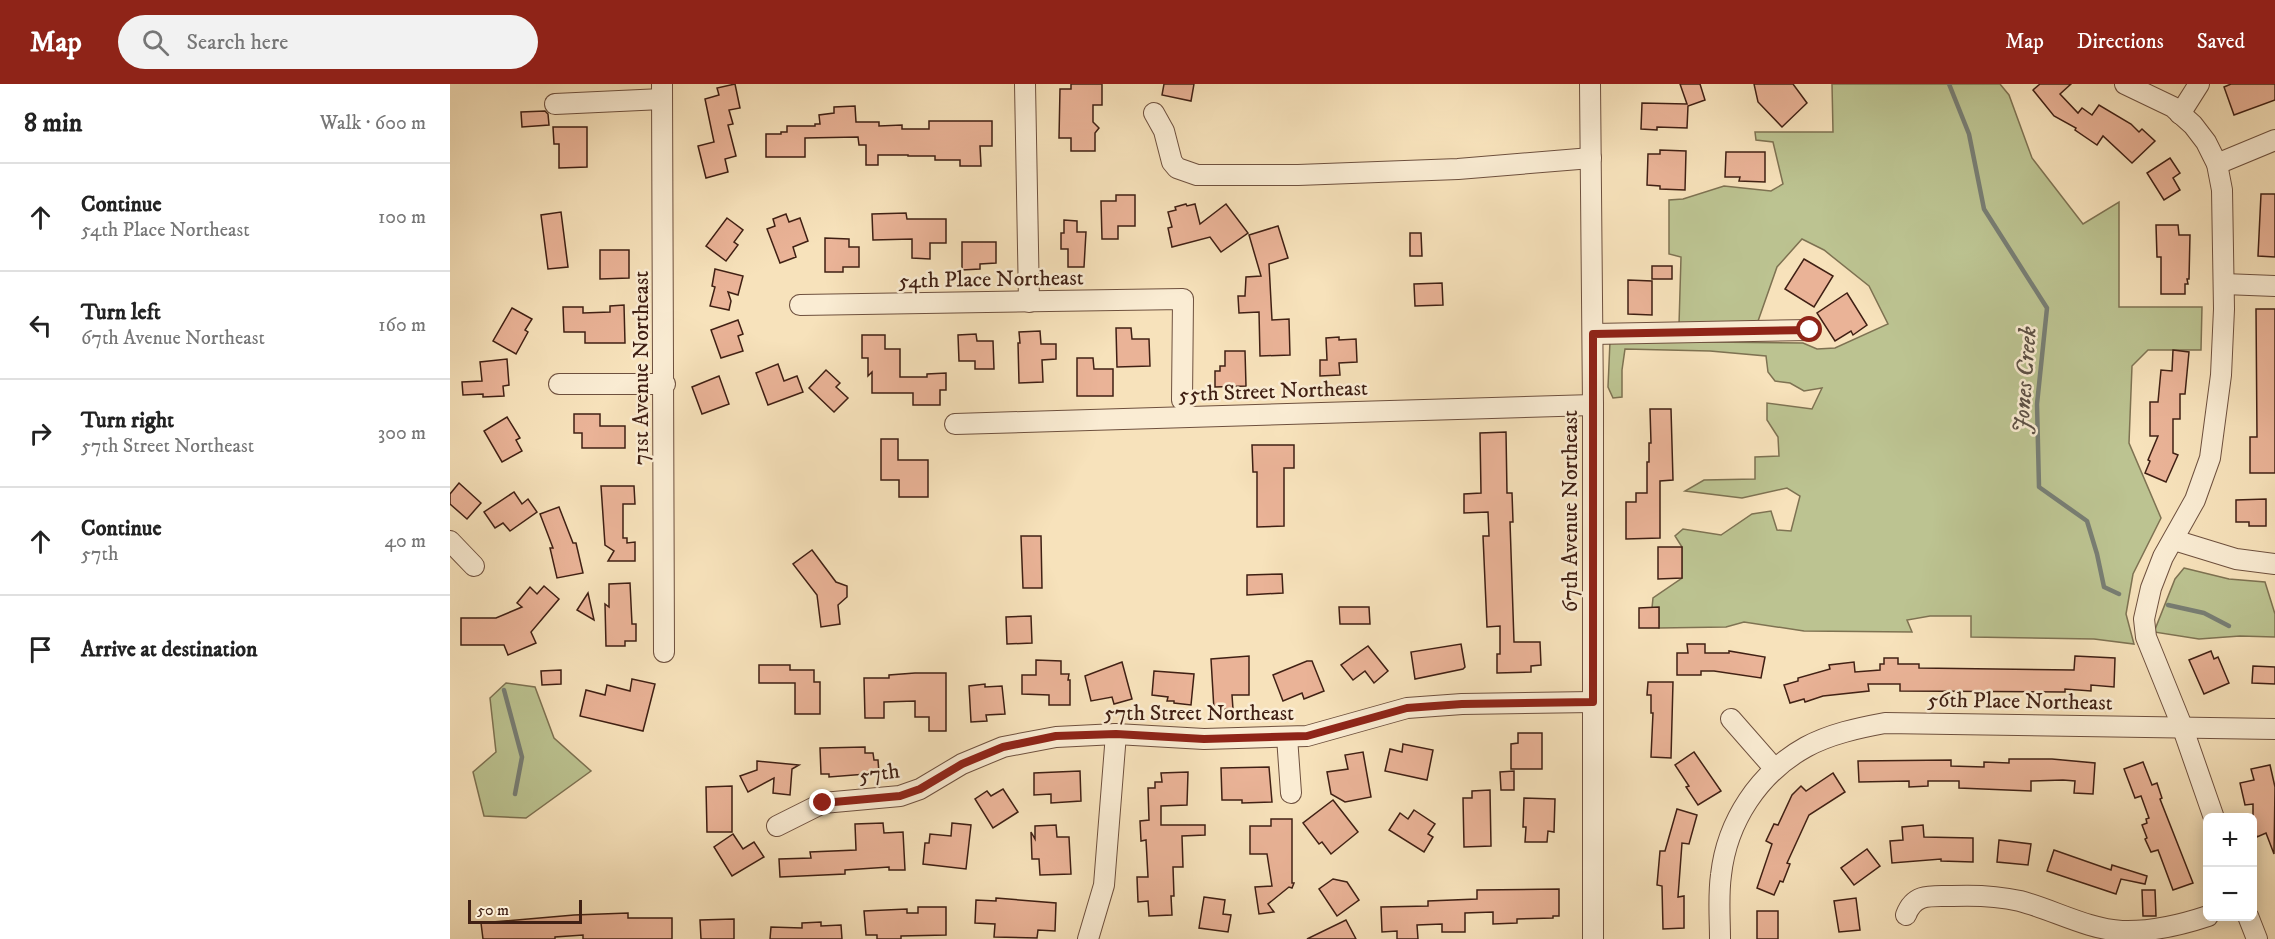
<!DOCTYPE html>
<meta charset="utf-8">
<style>
:root{--surface:#fff;--page:#f2f2f2;--text:#222;--muted:#767676;--line:#e0e0e0;--accent:#8f2418}
body{margin:0;font-family:"IM FELL DW Pica",serif;background:var(--page);color:var(--text)}
.controls{position:absolute;right:18px;bottom:18px;display:grid;overflow:hidden;border-radius:9px;box-shadow:0 3px 15px #0003}
.controls button{width:54px;height:54px;display:grid;place-items:center;padding:0;border:0;border-bottom:2px solid var(--line);background:var(--surface);color:var(--text);font:30px sans-serif}
.scale{position:absolute;left:18px;bottom:15px;width:114px;box-sizing:border-box;padding-left:6px;border:3px solid #402014;border-top:0;font-size:16px;line-height:21px;white-space:nowrap;color:#402014;-webkit-text-stroke:4px #faecd3;paint-order:stroke}
.stop{position:absolute;width:18px;height:18px;margin:-14px;border:4px solid #8f2418;border-radius:50%;background:#fff}
.stop.end{background:#8f2418;border-color:#fff;box-shadow:0 2px 6px #0008}
.list{margin:0;padding:0;list-style:none}
h2{display:flex;justify-content:space-between;align-items:center;height:78px;margin:0;padding:0 24px;font-size:26px}
h2 small{font-size:20px;font-weight:400;color:var(--muted)}
.list li{display:grid;grid-template-columns:39px 1fr auto;gap:18px;align-items:center;box-sizing:border-box;height:108px;padding:0 24px;border-top:2px solid var(--line)}
.list b{display:block;font-size:22px;white-space:nowrap}
.list p{margin:0;font-size:20px;white-space:nowrap;color:var(--muted)}
.list em{font-size:20px;font-style:normal;color:var(--muted)}
.icon{flex:none;width:33px;height:33px;fill:none;stroke:currentColor;stroke-width:2;stroke-linecap:round;stroke-linejoin:round}
.map{position:relative;flex:none;width:1825px;height:855px;overflow:hidden}
header{display:flex;align-items:center;gap:36px;box-sizing:border-box;height:84px;padding:0 30px;background:var(--accent);color:#fff}
header strong{font-size:28px}
nav{display:flex;gap:33px;margin-inline-start:auto;font-size:21px}
.search{width:420px;height:54px;background:var(--page);display:flex;align-items:center;gap:15px;box-sizing:border-box;padding:0 21px;border-radius:33px;color:var(--muted);font-size:22px}
main{display:flex}
aside{flex:1;background:var(--surface)}
.map>svg:first-child{display:block}
.green{fill:#bcc391;stroke:#7e7252;stroke-width:1.5}
.lines{fill:none;stroke-linecap:round;stroke-linejoin:round}
.stream{stroke:#787e74;stroke-width:4.5}
.building{fill:#eab397;stroke:#402014;stroke-width:1.5}
.minor-casing{stroke:#6e503e;stroke-width:22}
.minor{stroke:#faecd3;stroke-width:20}
.route{stroke:#8f2418;stroke-width:8}
.labels{text-anchor:middle;stroke-width:5;stroke-linejoin:round;paint-order:stroke}
.street-label{font-size:22px;fill:#402014;stroke:#faecd3}
.water-label{font-size:24px;font-style:italic;fill:#5c4f44;stroke:#faecd3}
</style>
<header>
<strong>Map</strong>
<div class="search"><svg class="icon" aria-label="search" viewBox="0 0 24 24"><circle cx="10" cy="10" r="6"/><path d="M15 15l6 6"/></svg>Search here</div>
<nav><a>Map</a><a>Directions</a><a>Saved</a></nav>
</header>
<main>
<aside>
<h2>8 min<small>Walk · 600 m</small></h2>
<ul class="list">
<li><svg class="icon" aria-label="ahead" viewBox="0 0 24 24"><path d="M12 20V5M6 11l6-6 6 6"/></svg><div><b>Continue</b><p>54th Place Northeast</p></div><em>100 m</em></li>
<li><svg class="icon" aria-label="left" viewBox="0 0 24 24"><path d="M17 20v-9H6M10 6l-5 5 5 5"/></svg><div><b>Turn left</b><p>67th Avenue Northeast</p></div><em>160 m</em></li>
<li><svg class="icon" aria-label="right" viewBox="0 0 24 24"><path d="M7 20v-9h11M14 6l5 5-5 5"/></svg><div><b>Turn right</b><p>57th Street Northeast</p></div><em>300 m</em></li>
<li><svg class="icon" aria-label="ahead" viewBox="0 0 24 24"><path d="M12 20V5M6 11l6-6 6 6"/></svg><div><b>Continue</b><p>57th</p></div><em>40 m</em></li>
<li><svg class="icon" aria-label="arrive" viewBox="0 0 24 24"><path d="M6 21V4h12l-3 4 3 4H6"/></svg><div><b>Arrive at destination</b></div></li>
</ul>
</aside>
<div class="map">
<svg width="1825" height="855" viewBox="0 0 1825 855">
<rect width="100%" height="100%" fill="#f7e2bb"/>
<filter id="stains"><feTurbulence type="fractalNoise" baseFrequency=".00333" numOctaves="4"/><feColorMatrix values="0 0 0 0 .2 0 0 0 0 .09 0 0 0 0 .02 0 0 0 .5 -.17"/></filter>
<radialGradient id="worn" r=".72"><stop offset=".6" stop-color="#630" stop-opacity="0"/><stop offset="1" stop-color="#630" stop-opacity=".3"/></radialGradient>
<!-- green -->
<g class="green">
<polygon points="1382,0 1550,0 1559,11 1582,74 1633,140 1669,118 1669,223 1752,223 1751,266 1698,266 1682,282 1679,359 1711,434 1683,490 1676,530 1684,560 1644,555 1521,553 1521,532 1480,532 1457,536 1462,548 1354,547 1294,538 1276,543 1209,544 1209,524 1202,524 1203,514 1232,494 1232,463 1225,452 1233,445 1271,451 1302,430 1321,427 1327,446 1341,447 1350,412 1337,404 1292,414 1235,407 1254,396 1305,395 1305,373 1329,372 1328,353 1317,336 1317,319 1362,325 1372,304 1354,307 1340,299 1325,297 1318,288 1316,272 1260,267 1175,265 1172,286 1172,313 1163,314 1158,303 1160,257 1353,259 1367,265 1385,264 1438,240 1419,202 1374,166 1352,155 1327,183 1307,240 1229,241 1231,173 1219,170 1219,116 1233,115 1274,102 1321,107 1333,100 1323,58 1306,56 1305,48 1383,48"/>
<polygon points="1734,484 1779,495 1815,498 1825,530 1825,553 1790,552 1749,555 1704,548 1725,495"/>
<polygon points="56,599 85,603 104,654 141,687 76,734 34,732 23,688 46,668 40,614"/>
</g>
<g class="lines">
<!-- stream -->
<g class="stream">
<polyline points="1499,0 1519,50 1534,125 1597,224 1587,320 1589,403 1637,437 1647,470 1654,503 1669,510"/>
<polyline points="1718,521 1754,529 1779,542"/>
<polyline points="54,606 72,673 65,710"/>
</g>
</g>
<!-- building -->
<g class="building">
<polygon points="285,0 290,24 279,26 283,40 278,41 286,72 275,75 278,88 256,94 248,62 264,58 255,15 269,11 267,4"/>
<polygon points="621,0 652,0 652,21 643,21 643,38 649,44 645,49 645,67 621,67 621,54 609,54 610,5 621,5"/>
<polygon points="714,0 744,0 741,17 712,11"/>
<polygon points="1230,0 1250,0 1255,16 1238,22 1237,44 1207,43 1207,46 1191,45 1192,19 1237,20"/>
<polygon points="1304,0 1343,0 1357,19 1332,43 1308,18"/>
<polygon points="1590,0 1621,0 1610,10 1628,29 1632,24 1642,31 1649,21 1681,40 1689,48 1692,45 1705,57 1682,79 1653,52 1647,61 1625,46 1626,44 1604,32 1583,6"/>
<polygon points="1781,0 1825,0 1825,16 1784,31 1774,3"/>
<polygon points="405,22 406,38 429,38 429,42 452,41 452,45 479,45 479,37 542,37 542,62 530,62 531,82 510,82 510,76 485,76 485,72 458,72 458,71 428,71 428,81 416,81 416,61 409,61 408,53 355,54 355,73 316,73 316,50 331,50 331,48 337,48 337,42 365,42 365,40 370,40 369,31 384,29 384,23"/>
<polygon points="95,27 98,30 99,41 72,43 71,28"/>
<polygon points="103,43 137,43 137,83 109,84 109,60 104,60"/>
<polygon points="1210,66 1236,67 1235,106 1210,105 1210,102 1197,101 1198,70 1210,70"/>
<polygon points="1276,68 1315,68 1315,98 1289,97 1290,93 1275,93"/>
<polygon points="1720,74 1730,89 1723,94 1730,106 1714,116 1697,89"/>
<polygon points="1811,110 1825,110 1825,173 1808,172"/>
<polygon points="666,111 685,111 685,142 668,142 668,155 652,155 651,117 666,117"/>
<polygon points="736,120 737,122 745,120 750,140 776,120 798,149 771,168 760,153 722,163 718,144 722,143 718,128 726,126 725,123"/>
<polygon points="111,128 118,183 98,185 91,131"/>
<polygon points="456,129 457,135 496,135 496,159 480,159 480,175 462,174 462,155 423,156 422,130"/>
<polygon points="336,130 339,138 350,134 358,157 343,163 346,173 330,179 317,145 325,142 323,135"/>
<polygon points="277,134 293,146 284,158 288,161 276,177 256,162"/>
<polygon points="614,136 627,137 627,148 636,148 634,183 618,183 618,165 611,165 611,149 614,149"/>
<polygon points="1706,141 1728,141 1729,151 1740,151 1739,195 1737,195 1738,200 1735,200 1735,210 1711,210 1711,173 1707,173"/>
<polygon points="828,142 838,174 819,180 822,236 839,235 840,271 810,272 809,228 789,229 788,212 795,212 796,193 811,192 799,151"/>
<polygon points="960,149 971,149 972,172 960,172"/>
<polygon points="375,154 399,155 399,163 409,163 409,183 393,183 393,188 375,188"/>
<polygon points="512,158 546,158 546,179 530,180 530,185 512,186"/>
<polygon points="150,166 179,166 179,194 150,195"/>
<polygon points="1354,175 1383,192 1364,223 1335,205"/>
<rect x="1202" y="182" width="20" height="13"/>
<polygon points="265,185 293,192 288,211 278,208 281,217 279,226 260,222 265,203 262,202"/>
<polygon points="1178,196 1202,197 1202,231 1178,230"/>
<polygon points="992,199 993,221 965,222 964,200"/>
<polygon points="1397,209 1417,241 1403,251 1401,247 1385,257 1367,229"/>
<polygon points="174,221 175,259 135,259 135,248 114,248 113,223 133,223 133,229 160,228 160,222"/>
<polygon points="62,224 82,235 75,246 78,248 66,270 43,257"/>
<polygon points="1806,225 1825,225 1825,389 1800,389 1800,353 1807,353"/>
<polygon points="288,236 293,250 288,252 293,267 271,274 261,246"/>
<polygon points="666,244 681,244 682,255 699,255 700,282 667,283"/>
<polygon points="590,247 591,260 606,260 606,275 592,276 593,298 569,299 568,259 570,259 569,248"/>
<polygon points="526,250 527,257 543,257 544,285 525,285 525,277 509,277 508,251"/>
<polygon points="412,251 435,251 435,265 450,265 450,293 477,293 477,290 496,289 496,306 490,306 490,321 463,321 463,309 422,309 422,288 418,292 418,274 412,274"/>
<polygon points="889,253 889,256 906,255 907,278 889,279 890,291 870,292 870,276 877,276 876,254"/>
<polygon points="1723,266 1739,268 1735,310 1730,310 1730,335 1723,335 1723,369 1728,371 1716,398 1695,389 1700,377 1698,376 1708,352 1700,352 1700,318 1708,318 1711,286 1722,287"/>
<polygon points="775,267 795,267 796,302 765,303 765,287 770,287 770,282 775,282"/>
<polygon points="627,274 643,274 644,285 663,285 663,312 627,312"/>
<polygon points="57,275 59,301 53,302 54,312 33,313 33,310 13,311 12,298 32,297 30,278"/>
<polygon points="328,280 334,297 347,292 353,308 318,321 306,289"/>
<polygon points="376,286 390,299 386,303 398,314 384,328 359,304"/>
<polygon points="269,292 279,320 252,330 242,303"/>
<polygon points="1200,325 1221,325 1223,396 1210,397 1210,454 1176,455 1176,418 1186,418 1186,409 1197,409 1197,378 1199,378 1199,359 1201,359"/>
<polygon points="124,330 150,330 150,342 175,342 175,364 132,364 132,349 124,349"/>
<polygon points="57,333 70,354 66,356 72,367 52,378 34,347"/>
<polygon points="1056,348 1057,409 1062,409 1063,438 1060,438 1064,558 1090,558 1091,581 1081,582 1081,588 1047,589 1047,570 1050,570 1050,542 1037,543 1033,452 1039,452 1038,428 1014,429 1014,410 1031,409 1030,349"/>
<polygon points="431,355 448,355 448,376 478,376 478,413 449,413 449,396 431,396"/>
<polygon points="802,361 844,361 844,384 834,384 834,442 807,443 807,388 803,388"/>
<polygon points="9,399 31,419 17,435 0,420 0,410"/>
<polygon points="151,402 184,402 185,420 173,420 173,454 177,454 177,459 185,458 185,477 158,477 164,467 155,461"/>
<polygon points="64,408 72,420 78,415 87,428 60,447 53,439 45,444 34,428"/>
<polygon points="1816,415 1816,442 1799,442 1799,438 1786,438 1786,416"/>
<polygon points="109,423 123,459 126,459 133,489 107,494 100,464 103,464 90,430"/>
<polygon points="571,452 591,452 592,504 573,504"/>
<polygon points="1208,463 1232,463 1232,494 1208,495"/>
<polygon points="362,466 386,498 397,502 397,513 388,521 390,540 371,543 367,511 343,480"/>
<polygon points="832,490 833,509 797,511 797,491"/>
<polygon points="180,499 182,540 186,540 186,557 175,557 175,562 156,562 155,520 159,523 159,500"/>
<polygon points="94,502 109,515 81,548 86,559 58,571 54,561 11,561 11,534 46,534 72,523 67,519 80,503 87,510"/>
<polygon points="138,509 144,536 127,526"/>
<polygon points="889,523 919,523 920,540 890,540"/>
<polygon points="1209,523 1209,544 1189,544 1189,524"/>
<polygon points="581,532 582,559 557,560 556,533"/>
<polygon points="1011,560 1015,583 1013,585 965,595 961,568"/>
<polygon points="1237,560 1255,560 1255,569 1279,569 1279,567 1315,573 1311,594 1264,587 1251,587 1251,591 1227,591 1227,569 1238,569"/>
<polygon points="918,562 938,587 924,599 915,587 903,596 891,581"/>
<polygon points="1761,567 1764,575 1768,573 1779,599 1754,610 1739,576"/>
<polygon points="799,572 799,611 782,611 783,625 764,626 761,575"/>
<polygon points="1625,572 1665,574 1664,603 1641,601 1641,607 1615,605 1615,608 1450,607 1450,600 1418,600 1419,607 1373,612 1355,618 1354,615 1340,619 1334,601 1348,597 1348,594 1380,585 1379,581 1404,578 1405,588 1430,586 1430,580 1434,580 1434,574 1448,574 1448,580 1469,580 1469,584 1624,586"/>
<polygon points="586,576 611,577 611,590 619,590 618,596 620,596 620,621 599,621 599,611 572,610 572,591 586,591"/>
<polygon points="857,577 862,577 874,607 854,615 852,609 833,617 823,591"/>
<polygon points="672,578 682,615 664,620 662,613 641,617 635,592"/>
<polygon points="309,581 340,581 340,586 364,586 364,598 370,598 370,630 345,630 345,599 309,599"/>
<polygon points="1803,582 1825,583 1825,600 1802,599"/>
<polygon points="111,586 111,600 92,601 91,587"/>
<polygon points="704,587 744,590 741,621 724,619 724,617 717,617 718,613 702,611"/>
<polygon points="465,589 496,589 496,647 479,647 479,633 465,633 465,617 434,618 434,634 415,634 414,594 439,594 439,591"/>
<polygon points="182,595 205,600 193,647 130,632 136,606 155,611 157,601 180,607"/>
<polygon points="1198,598 1223,598 1221,674 1201,673 1203,629 1201,629 1201,611 1197,611"/>
<polygon points="535,600 535,603 552,602 555,630 536,631 537,637 521,638 519,602"/>
<polygon points="1068,649 1092,649 1092,685 1061,685 1061,660 1068,659"/>
<polygon points="953,660 983,666 977,696 935,687 940,665 952,668"/>
<polygon points="415,663 415,669 423,669 424,676 428,676 429,689 379,693 379,690 371,690 370,664"/>
<polygon points="913,668 921,713 895,718 881,710 877,688 898,685 895,671"/>
<polygon points="1244,668 1271,707 1248,721 1236,703 1239,702 1225,681"/>
<polygon points="1559,675 1602,675 1645,679 1643,710 1624,709 1625,697 1613,696 1581,697 1581,707 1509,704 1509,697 1478,697 1478,702 1459,703 1459,697 1409,698 1408,677 1501,676 1501,682 1534,683 1534,678 1559,679"/>
<polygon points="307,677 349,681 342,685 340,711 323,709 324,694 298,708 290,692 307,686"/>
<polygon points="1693,678 1702,701 1707,699 1712,714 1710,715 1743,799 1723,806 1708,766 1701,768 1695,755 1697,754 1692,741 1697,739 1696,735 1699,734 1691,712 1685,714 1674,685"/>
<polygon points="1820,681 1825,703 1824,770 1816,749 1807,753 1803,741 1803,720 1795,721 1790,699 1804,696 1801,685"/>
<polygon points="819,683 822,718 792,719 792,716 772,716 771,684"/>
<polygon points="630,687 631,717 601,719 601,710 584,711 584,689"/>
<polygon points="1064,687 1064,706 1051,706 1050,688"/>
<polygon points="738,688 737,721 711,722 711,741 755,741 755,751 732,752 733,783 723,783 724,812 721,812 722,831 699,832 698,817 688,818 687,793 698,793 696,756 691,757 690,737 699,736 698,704 705,704 705,698 712,698 711,689"/>
<polygon points="1383,689 1395,708 1359,731 1337,779 1340,780 1333,798 1330,797 1324,811 1307,804 1322,760 1316,757 1324,740 1328,741 1342,711 1351,702 1356,707"/>
<polygon points="282,702 282,748 257,748 256,703"/>
<polygon points="553,705 568,728 543,744 525,715 537,707 541,712"/>
<polygon points="1040,706 1041,762 1014,763 1013,714 1022,714 1022,707"/>
<polygon points="1074,714 1105,715 1104,748 1098,747 1097,758 1075,758 1076,743 1073,743"/>
<polygon points="883,716 908,748 881,770 872,758 869,760 853,739"/>
<polygon points="1227,725 1247,731 1239,760 1232,759 1228,813 1234,812 1234,844 1213,845 1212,802 1207,801 1210,767 1215,767"/>
<polygon points="964,726 985,740 978,750 983,753 974,768 939,746 950,729 958,735"/>
<polygon points="821,735 842,735 842,799 844,799 842,804 839,803 818,820 824,828 809,830 805,803 822,802 817,770 800,770 800,742 821,742"/>
<polygon points="433,739 434,749 453,748 455,786 439,786 439,783 395,786 395,790 330,793 329,775 361,774 360,768 406,766 405,740"/>
<polygon points="502,739 521,741 516,785 473,780 475,759 479,759 480,750 501,752"/>
<polygon points="606,741 607,753 619,753 621,790 590,791 589,775 582,775 581,748 585,755 585,742"/>
<polygon points="1473,741 1474,753 1523,754 1523,778 1491,777 1491,775 1442,779 1440,757 1453,756 1452,743"/>
<polygon points="283,750 293,765 304,758 314,773 282,792 264,763"/>
<polygon points="1549,756 1581,760 1578,781 1547,778"/>
<polygon points="1417,765 1430,782 1404,801 1391,784"/>
<polygon points="1604,766 1661,786 1662,781 1697,792 1695,800 1671,795 1666,810 1597,787"/>
<polygon points="883,795 897,798 909,816 887,832 869,805"/>
<polygon points="1109,805 1109,832 1103,832 1103,834 1067,835 1067,839 1043,840 1043,828 1015,829 1015,848 992,848 992,840 967,841 968,855 947,855 947,847 932,848 931,823 978,822 978,817 1027,815 1027,806"/>
<polygon points="1692,806 1705,806 1706,832 1693,832"/>
<polygon points="754,813 775,816 773,830 781,831 778,848 749,844"/>
<polygon points="546,814 606,819 605,847 588,846 587,854 544,853 545,840 525,839 526,816 546,817"/>
<polygon points="1406,814 1410,846 1389,848 1384,817"/>
<polygon points="468,823 496,823 496,851 451,852 451,855 427,855 427,851 416,851 414,827 457,825 457,829 468,829"/>
<rect x="1307" y="827" width="21" height="28"/>
<polygon points="178,829 178,834 222,834 222,855 133,855 133,851 105,853 105,855 33,855 31,839 124,831"/>
<polygon points="284,835 284,855 251,855 250,836"/>
<polygon points="896,836 906,855 857,855"/>
<polygon points="371,838 371,842 391,841 392,855 320,855 321,843 352,844 352,839"/>
</g>
<g class="lines">
<defs>
<g id="minor">
<polyline points="212,0 214,568"/>
<polyline points="575,0 579,218"/>
<polyline points="1140,0 1143,321 1143,855"/>
<polyline points="1675,0 1723,23 1743,41 1756,58 1767,80 1772,106 1774,225 1771,291 1760,374 1745,416 1713,473 1701,504 1694,535 1696,553 1732,642 1764,734"/>
<polyline points="105,20 212,15"/>
<polyline points="704,29 714,47 722,78 727,84 747,91 848,91 1008,85 1141,74"/>
<polyline points="1730,30 1749,0"/>
<polyline points="1767,80 1825,56"/>
<polyline points="1774,200 1825,202"/>
<polyline points="350,221 733,215 732,316"/>
<polyline points="1143,250 1360,246"/>
<polyline points="109,300 215,300"/>
<polyline points="505,340 1143,321"/>
<polyline points="1724,456 1786,475 1825,480"/>
<polyline points="0,457 24,482"/>
<polyline points="1281,635 1324,684"/>
<polyline points="837,653 841,709"/>
<polyline points="327,742 373,719 450,712 470,705 512,680 553,663 606,653 666,650 754,655 857,652 957,624 1012,620 1142,618"/>
<path d="M1456,831C1464,809 1481,812 1502,812C1525,811 1548,812 1570,817C1604,826 1637,845 1672,847C1700,848 1731,841 1758,832"/>
<polyline points="1798,832 1807,855"/>
<polyline points="638,855 654,801 666,650"/>
<path d="M1270,855C1270,834 1268,812 1271,791C1277,737 1309,689 1356,663C1380,650 1408,644 1435,639L1825,645"/>
</g>
</defs>
<!-- minor casing -->
<use href="#minor" class="minor-casing"/>
<!-- minor -->
<use href="#minor" class="minor"/>
</g>
<g class="lines">
<!-- route -->
<polyline class="route" points="373,719 450,712 470,705 512,680 553,663 606,652 666,650 754,655 857,652 957,624 1012,620 1143,618 1143,250 1360,246"/>
</g>
<g class="labels">
<!-- street labels -->
<g class="street-label">
<text transform="translate(541 194) rotate(-1)" y="8">54th Place Northeast</text>
<text transform="translate(190 284) rotate(-90)" y="8">71st Avenue Northeast</text>
<text transform="translate(823 306) rotate(-2)" y="8">55th Street Northeast</text>
<text transform="translate(1119 427) rotate(-90)" y="8">67th Avenue Northeast</text>
<text transform="translate(1570 616) rotate(1)" y="8">56th Place Northeast</text>
<text x="749" y="636">57th Street Northeast</text>
<text transform="translate(429 688) rotate(-8)" y="8">57th</text>
</g>
<!-- water labels -->
<g class="water-label">
<text transform="translate(1574 296) rotate(-86)" y="8">Jones Creek</text>
</g>
</g>
<rect width="100%" height="100%" filter="url(#stains)"/>
<rect width="100%" height="100%" fill="url(#worn)"/>
</svg>
<div class="controls">
<button>+</button>
<button>−</button>
</div>
<div class="scale">50 m</div>
<div class="stop" style="left:1360px;top:246px"></div>
<div class="stop end" style="left:373px;top:719px"></div>
</div>
</main>
